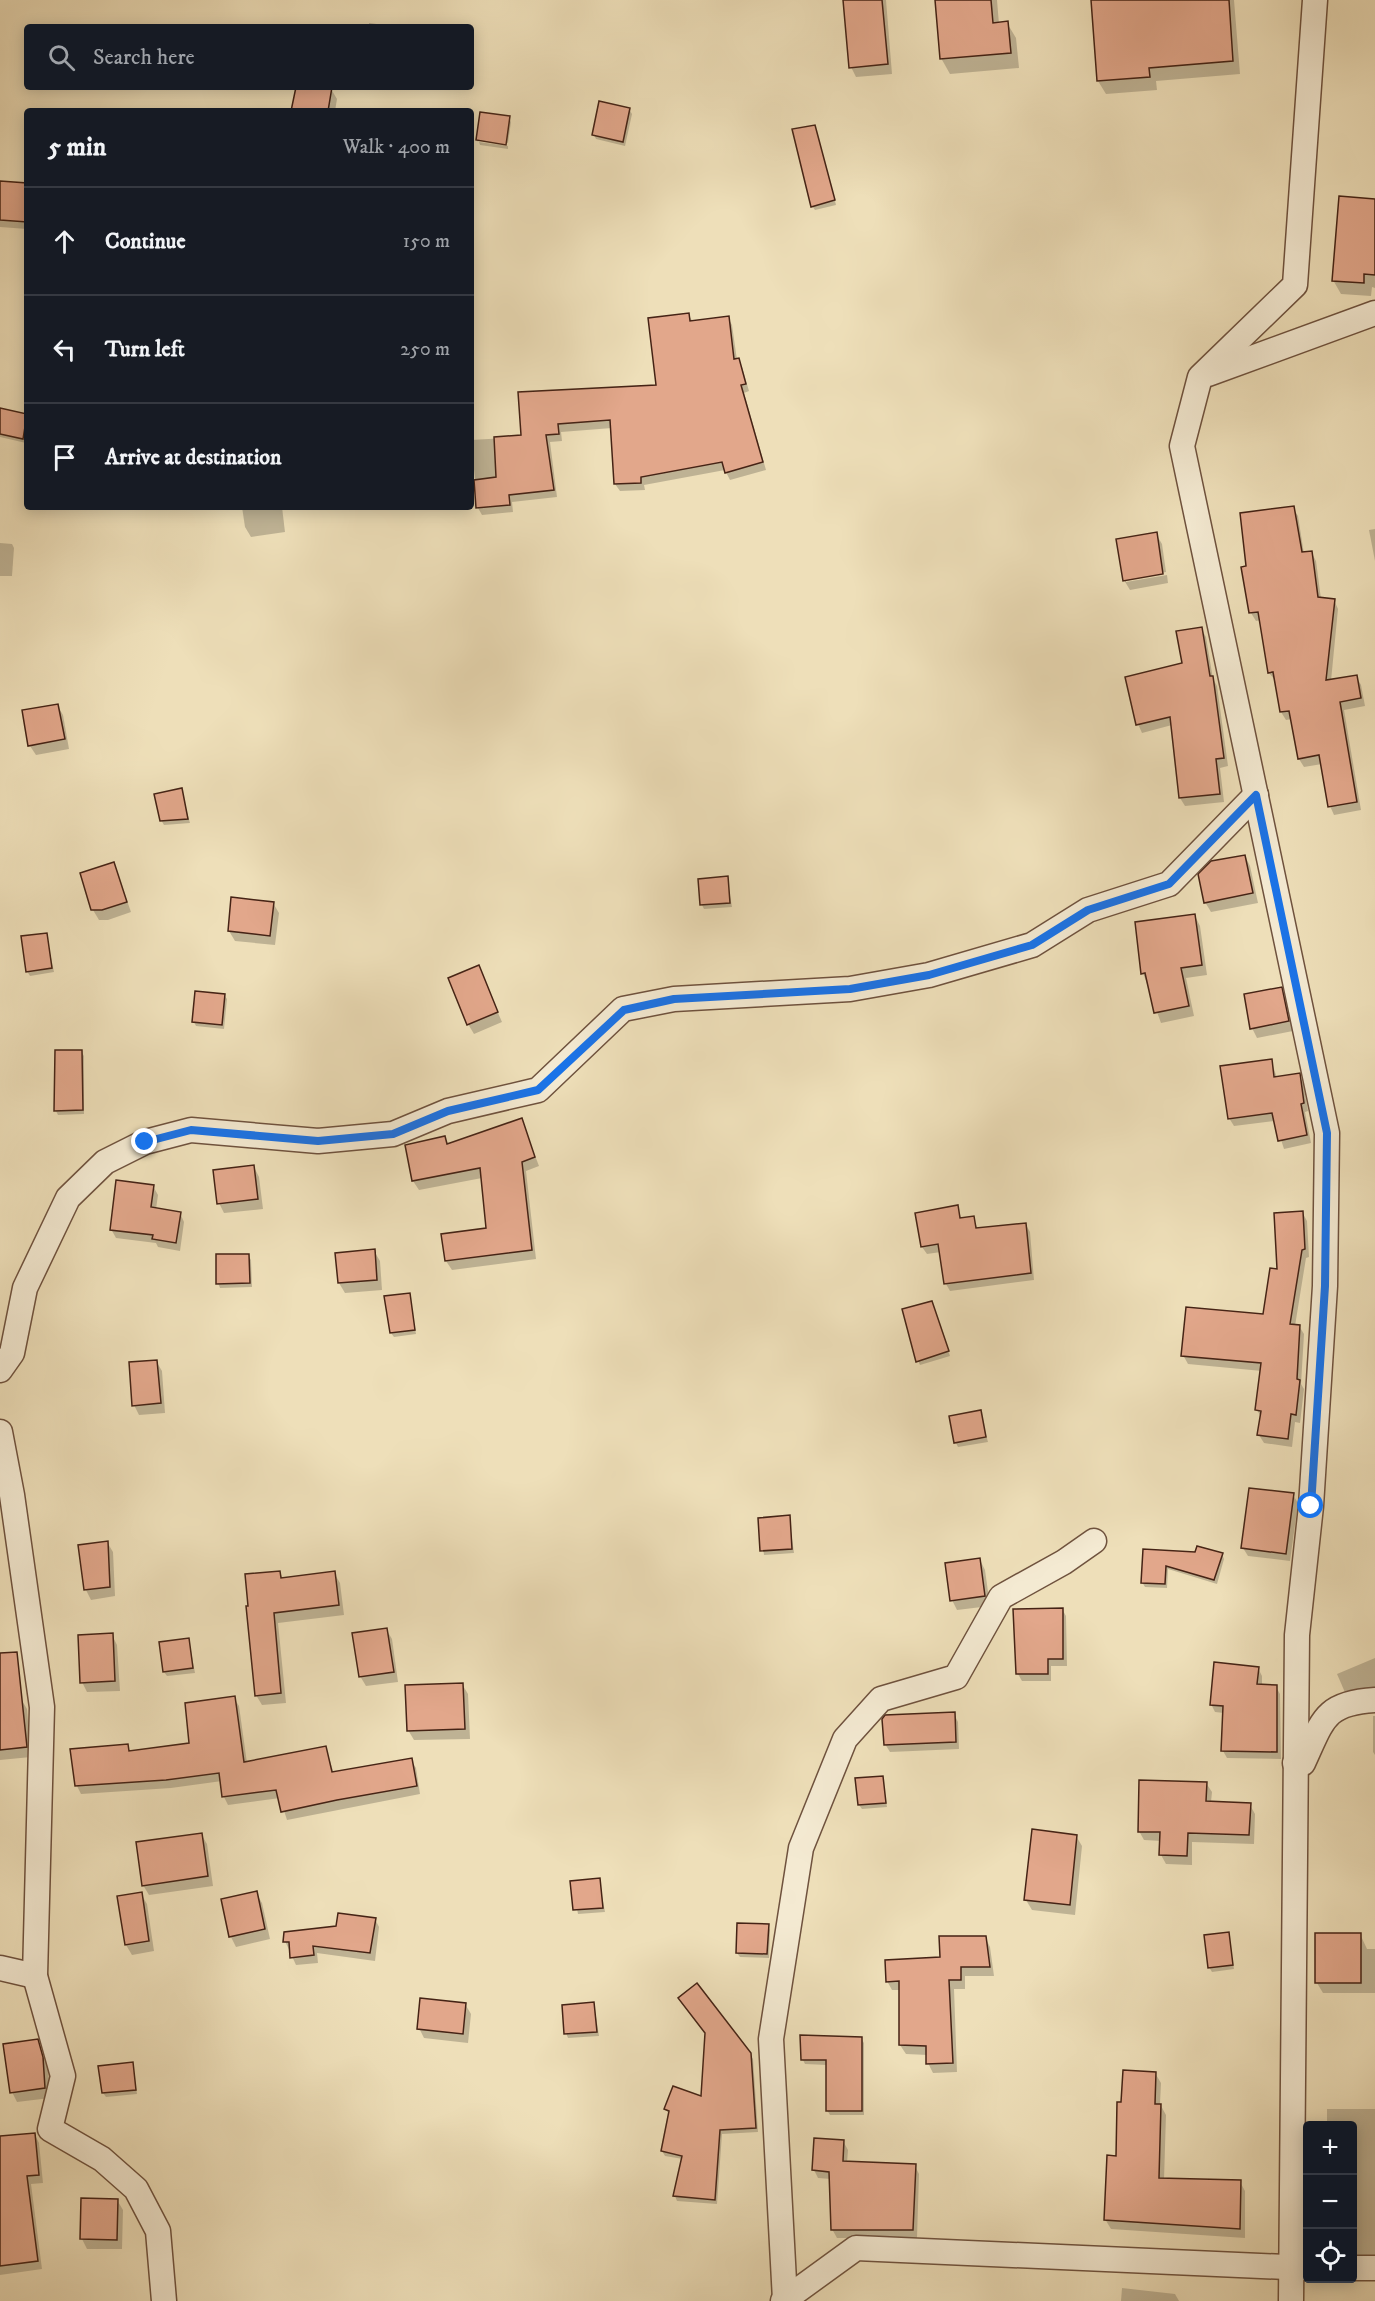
<!DOCTYPE html>
<meta charset="utf-8">
<style>
:root{--surface:#171b24;--page:#242831;--text:#f1f3f6;--muted:#9ea1a6;--line:#363941}
body{margin:0;font-family:"IM FELL DW Pica",serif;background:var(--page);color:var(--text)}
.controls{position:absolute;right:18px;bottom:18px;display:grid;overflow:hidden;border-radius:6px;box-shadow:0 3px 15px #0003}
.controls button{width:54px;height:54px;display:grid;place-items:center;padding:0;border:0;border-bottom:2px solid var(--line);background:var(--surface);color:var(--text);font:30px sans-serif}
.stop{position:absolute;width:18px;height:18px;margin:-14px;border:4px solid #1a73e8;border-radius:50%;background:#fff}
.stop.end{background:#1a73e8;border-color:#fff;box-shadow:0 2px 6px #0008}
.list{margin:0;padding:0;list-style:none}
h2{display:flex;justify-content:space-between;align-items:center;height:78px;margin:0;padding:0 24px;font-size:26px}
h2 small{font-size:20px;font-weight:400;color:var(--muted)}
.list li{display:grid;grid-template-columns:39px 1fr auto;gap:18px;align-items:center;box-sizing:border-box;height:108px;padding:0 24px;border-top:2px solid var(--line)}
.list b{display:block;font-size:22px;white-space:nowrap}
.list em{font-size:20px;font-style:normal;color:var(--muted)}
.icon{flex:none;width:33px;height:33px;fill:none;stroke:currentColor;stroke-width:2;stroke-linecap:round;stroke-linejoin:round}
.map{position:relative;flex:none;width:1375px;height:2301px;overflow:hidden}
.search{position:absolute;background:var(--surface);box-shadow:0 3px 15px #0003;left:24px;top:24px;width:450px;height:66px;display:flex;align-items:center;gap:15px;box-sizing:border-box;padding:0 21px;border-radius:6px;color:var(--muted);font-size:22px}
.panel{position:absolute;background:var(--surface);box-shadow:0 3px 15px #0003;left:24px;top:108px;width:450px;height:402px;border-radius:6px}
.map>svg:first-child{display:block}
.shadow{fill:#0003}
.building{fill:#e2a78b;stroke:#452315;stroke-width:1.5}
.lines{fill:none;stroke-linecap:round;stroke-linejoin:round}
.street-casing{stroke:#6f523e;stroke-width:27}
.street{stroke:#f4ead2;stroke-width:24}
.route{stroke:#1a73e8;stroke-width:8}
</style>
<div class="map">
<svg width="1375" height="2301" viewBox="0 0 1375 2301">
<rect width="100%" height="100%" fill="#eedfb9"/>
<filter id="stains"><feTurbulence type="fractalNoise" baseFrequency=".00333" numOctaves="4"/><feColorMatrix values="0 0 0 0 .2 0 0 0 0 .09 0 0 0 0 .02 0 0 0 .5 -.17"/></filter>
<radialGradient id="worn" r=".72"><stop offset=".6" stop-color="#630" stop-opacity="0"/><stop offset="1" stop-color="#630" stop-opacity=".3"/></radialGradient>
<!-- shadow -->
<g class="shadow">
<polygon points="845,0 886,0 892,74 856,77 851,67"/>
<polygon points="936,0 997,0 999,24 1007,23 1016,38 1019,68 950,74 941,58"/>
<polygon points="1093,0 1234,0 1240,74 1156,81 1157,90 1106,94 1098,81"/>
<polygon points="369,23 400,27 369,27"/>
<polygon points="297,87 331,89 337,99 335,111 293,111"/>
<polygon points="629,109 632,114 625,146 596,139 594,135"/>
<polygon points="481,114 509,118 511,122 508,143 478,139 478,142 477,140"/>
<polygon points="817,132 836,205 815,210 812,206"/>
<polygon points="479,142 508,146 508,149 480,145"/>
<polygon points="0,183 27,184 27,229 0,227"/>
<polygon points="1375,201 1375,288 1372,287 1371,296 1341,294 1333,280"/>
<polygon points="688,314 693,322 728,318 732,325 737,360 742,367 749,391 744,393 766,470 730,480 725,470 644,485 645,490 620,491 615,484 612,428 561,432 562,441 550,442 557,497 512,502 513,512 482,515 478,508 471,440 523,437 658,387"/>
<polygon points="0,409 27,415 26,443 0,437"/>
<polygon points="242,507 282,507 285,532 251,537 245,527"/>
<polygon points="1293,508 1298,516 1304,554 1311,552 1316,561 1321,599 1334,600 1338,609 1331,681 1356,676 1361,685 1365,706 1344,710 1361,810 1334,815 1330,806 1322,764 1304,767 1299,759 1292,719 1286,720 1281,712 1276,681 1269,673 1261,620 1256,621 1251,613 1248,568"/>
<polygon points="1375,529 1375,561 1369,530"/>
<polygon points="1156,534 1162,544 1166,572 1126,579 1126,582 1167,575 1168,583 1130,590 1124,580"/>
<polygon points="0,543 12,544 14,548 12,576 0,576"/>
<polygon points="1201,628 1206,637 1213,679 1217,686 1228,766 1220,768 1224,802 1185,806 1180,798 1172,725 1142,733 1138,724 1184,664"/>
<polygon points="57,705 63,715 69,749 36,755 30,746"/>
<polygon points="181,790 190,823 164,825 161,820"/>
<polygon points="1245,856 1250,866 1258,903 1211,912 1205,902"/>
<polygon points="114,864 131,912 108,920 99,920 93,910"/>
<polygon points="727,878 732,907 704,909 702,905"/>
<polygon points="273,903 279,913 275,945 235,941 229,931"/>
<polygon points="1195,916 1200,926 1207,975 1186,978 1194,1016 1161,1023 1143,973"/>
<polygon points="46,934 54,972 30,976 27,971"/>
<polygon points="478,967 502,1022 474,1034 468,1024"/>
<polygon points="1281,989 1287,999 1293,1031 1257,1038 1252,1028"/>
<polygon points="224,995 227,999 224,1029 196,1026 194,1022"/>
<polygon points="81,1051 84,1056 84,1114 58,1115 56,1111 56,1052"/>
<polygon points="1271,1060 1277,1078 1299,1075 1303,1083 1308,1111 1305,1112 1311,1143 1284,1149 1275,1121 1234,1126 1229,1118"/>
<polygon points="521,1119 539,1166 526,1171 536,1259 452,1270 446,1261 488,1229 482,1178 419,1190 413,1181 445,1138 449,1145"/>
<polygon points="254,1167 259,1177 263,1209 224,1213 219,1203"/>
<polygon points="153,1186 158,1195 156,1209 180,1213 184,1222 180,1251 158,1247 156,1243 116,1238 111,1229"/>
<polygon points="957,1206 962,1220 973,1218 978,1229 1026,1225 1030,1232 1034,1280 950,1291 946,1284 941,1252 927,1254 922,1247 917,1214"/>
<polygon points="1302,1212 1307,1221 1309,1257 1306,1258 1295,1326 1299,1326 1304,1334 1301,1384 1304,1389 1300,1423 1295,1422 1292,1447 1264,1443 1259,1435 1261,1417 1257,1410 1262,1371 1188,1364 1183,1355 1264,1315"/>
<polygon points="374,1251 380,1261 382,1290 345,1293 339,1283"/>
<polygon points="248,1255 251,1260 252,1287 220,1288 218,1283"/>
<polygon points="409,1294 416,1334 394,1337 391,1333"/>
<polygon points="931,1302 950,1356 920,1365 918,1361"/>
<polygon points="156,1361 162,1371 165,1413 139,1415 134,1405"/>
<polygon points="980,1412 988,1442 958,1447 956,1443"/>
<polygon points="1293,1495 1298,1503 1290,1561 1248,1556 1243,1548"/>
<polygon points="789,1517 794,1553 764,1555 759,1519"/>
<polygon points="107,1542 113,1552 115,1596 91,1600 86,1590 80,1546"/>
<polygon points="1145,1551 1222,1554 1224,1559 1217,1584 1168,1569 1167,1588 1145,1587 1142,1582"/>
<polygon points="980,1560 985,1570 990,1606 957,1610 952,1600"/>
<polygon points="280,1572 283,1579 334,1573 340,1583 344,1615 278,1623 286,1703 262,1705 256,1695"/>
<polygon points="1062,1609 1066,1616 1067,1666 1051,1666 1051,1681 1022,1681 1018,1674"/>
<polygon points="386,1629 392,1639 398,1682 366,1686 360,1676"/>
<polygon points="112,1635 117,1645 120,1691 87,1692 82,1682"/>
<polygon points="189,1640 195,1673 167,1676 164,1672"/>
<polygon points="1375,1658 1375,1688 1347,1697 1337,1674"/>
<polygon points="1258,1668 1262,1676 1262,1686 1276,1687 1280,1694 1281,1759 1227,1758 1223,1751 1224,1713 1215,1712 1211,1704"/>
<polygon points="462,1684 468,1694 470,1739 414,1740 408,1730"/>
<polygon points="234,1698 239,1706 247,1763 326,1748 334,1774 411,1760 416,1768 420,1794 287,1820 280,1798 228,1805 224,1797 222,1781 171,1788 81,1794 77,1786 127,1746 131,1753 191,1744"/>
<polygon points="21,1699 27,1709 31,1757 0,1760 0,1702"/>
<polygon points="954,1714 958,1722 959,1749 890,1752 885,1744"/>
<polygon points="1373,1716 1375,1716 1375,1755 1373,1752"/>
<polygon points="882,1777 887,1807 862,1809 859,1805"/>
<polygon points="1206,1783 1212,1792 1211,1802 1250,1805 1255,1814 1254,1844 1192,1842 1192,1865 1166,1864 1161,1855 1162,1841 1144,1840 1139,1831"/>
<polygon points="201,1834 207,1844 213,1886 149,1895 143,1885"/>
<polygon points="1076,1836 1082,1846 1075,1915 1032,1910 1026,1900"/>
<polygon points="599,1879 605,1912 578,1914 572,1882"/>
<polygon points="256,1893 262,1903 270,1939 236,1947 231,1937 223,1900"/>
<polygon points="141,1894 147,1904 154,1951 132,1955 126,1945"/>
<polygon points="375,1919 379,1927 375,1961 317,1953 318,1963 296,1965 285,1941"/>
<polygon points="768,1926 770,1930 769,1958 740,1957 737,1953"/>
<polygon points="1228,1934 1234,1969 1212,1972 1209,1967"/>
<polygon points="1360,1934 1367,1949 1375,1949 1375,1993 1323,1993 1317,1983"/>
<polygon points="985,1937 990,1947 994,1976 965,1976 965,1989 954,1989 957,2072 933,2073 928,2063 928,2055 906,2054 900,2045 901,1990 892,1990 887,1981"/>
<polygon points="465,2004 471,2014 468,2043 424,2038 419,2028"/>
<polygon points="594,2004 599,2036 568,2038 566,2033"/>
<polygon points="861,2038 864,2043 864,2115 830,2115 827,2110 827,2065 805,2064 803,2060"/>
<polygon points="37,2041 48,2068 50,2098 17,2102 12,2092"/>
<polygon points="750,2054 753,2059 758,2132 722,2134 717,2204 677,2201 675,2196 683,2159 665,2156 662,2151 670,2114 665,2109 702,2099"/>
<polygon points="132,2064 137,2094 106,2097 103,2093"/>
<polygon points="1155,2073 1161,2083 1160,2104 1166,2115 1164,2180 1240,2182 1245,2191 1245,2238 1111,2229 1105,2219 1117,2157 1122,2104"/>
<polygon points="1327,2109 1375,2109 1375,2266 1352,2266 1352,2126 1327,2126"/>
<polygon points="35,2135 39,2143 43,2183 31,2184 42,2269 0,2275 0,2136"/>
<polygon points="843,2141 848,2150 847,2163 915,2166 919,2174 917,2238 837,2238 832,2229 831,2179 818,2178 814,2170"/>
<polygon points="117,2200 123,2210 122,2249 87,2249 82,2239"/>
<polygon points="1122,2288 1175,2294 1179,2301 1121,2301"/>
</g>
<!-- building -->
<g class="building">
<polygon points="843,0 882,0 888,64 849,68"/>
<polygon points="935,0 991,0 993,23 1008,21 1011,53 940,59"/>
<polygon points="1091,0 1229,0 1233,61 1149,68 1150,77 1097,81"/>
<polygon points="296,87 332,87 328,111 291,111"/>
<polygon points="599,101 630,108 623,142 592,135"/>
<polygon points="480,112 510,116 506,145 476,140"/>
<polygon points="815,125 835,200 811,207 792,129"/>
<polygon points="0,181 27,183 27,222 0,220"/>
<polygon points="1339,196 1375,199 1375,275 1364,274 1364,283 1332,281"/>
<polygon points="689,313 690,321 729,316 734,359 739,358 746,384 741,385 763,462 725,473 722,462 641,477 641,483 614,484 610,420 558,424 559,434 546,435 554,490 509,495 510,505 476,508 474,480 496,477 494,437 521,435 518,392 656,385 648,318"/>
<polygon points="0,408 27,414 23,439 0,434"/>
<polygon points="1294,506 1302,552 1312,551 1318,597 1335,599 1326,680 1357,675 1361,698 1340,702 1357,802 1328,807 1319,755 1298,759 1289,711 1280,712 1273,672 1268,673 1258,612 1249,613 1241,567 1246,566 1240,513"/>
<polygon points="1157,532 1163,574 1123,581 1116,539"/>
<polygon points="1202,627 1210,676 1213,676 1224,758 1216,759 1220,794 1179,798 1170,717 1136,725 1125,677 1182,663 1176,631"/>
<polygon points="58,704 65,739 28,746 22,710"/>
<polygon points="182,788 188,819 160,821 154,794"/>
<polygon points="1245,855 1253,893 1204,903 1198,874 1211,861"/>
<polygon points="114,862 127,902 102,910 91,910 80,873"/>
<polygon points="728,876 730,903 700,905 698,879"/>
<polygon points="231,897 274,902 270,936 228,931"/>
<polygon points="1195,914 1202,965 1181,968 1189,1006 1154,1013 1145,973 1141,974 1135,922"/>
<polygon points="47,933 52,968 26,972 21,936"/>
<polygon points="479,965 498,1012 467,1025 448,978"/>
<polygon points="1282,987 1289,1021 1250,1029 1244,994"/>
<polygon points="195,991 225,994 222,1025 192,1022"/>
<polygon points="55,1050 82,1050 83,1110 54,1111"/>
<polygon points="1272,1059 1274,1077 1300,1073 1304,1103 1301,1104 1307,1135 1278,1141 1272,1113 1228,1119 1220,1066"/>
<polygon points="522,1118 535,1157 522,1162 532,1250 445,1261 441,1234 486,1228 480,1168 412,1181 405,1145 445,1136 447,1144"/>
<polygon points="254,1165 258,1199 217,1204 213,1170"/>
<polygon points="116,1180 154,1185 151,1207 181,1212 176,1243 152,1239 153,1235 110,1230"/>
<polygon points="958,1205 960,1218 974,1216 976,1228 1026,1223 1031,1273 944,1284 938,1244 921,1247 915,1213"/>
<polygon points="1303,1211 1305,1249 1302,1250 1290,1324 1300,1325 1297,1379 1300,1380 1296,1415 1291,1414 1288,1439 1257,1435 1261,1411 1255,1410 1261,1363 1181,1356 1186,1307 1263,1314 1270,1268 1277,1269 1274,1213"/>
<polygon points="375,1249 377,1280 338,1283 335,1253"/>
<polygon points="216,1254 249,1254 250,1283 216,1284"/>
<polygon points="410,1293 415,1330 390,1333 384,1296"/>
<polygon points="932,1301 949,1351 916,1362 902,1309"/>
<polygon points="157,1360 161,1403 132,1406 129,1362"/>
<polygon points="981,1410 986,1437 954,1443 949,1416"/>
<polygon points="1249,1488 1294,1493 1286,1554 1241,1548"/>
<polygon points="790,1515 792,1549 760,1551 758,1518"/>
<polygon points="108,1541 110,1587 84,1590 78,1545"/>
<polygon points="1197,1546 1223,1553 1214,1580 1166,1566 1165,1584 1141,1583 1143,1549 1195,1552"/>
<polygon points="980,1558 985,1596 950,1601 945,1563"/>
<polygon points="280,1571 281,1578 335,1571 339,1605 274,1613 281,1693 255,1696 246,1606 248,1606 245,1574"/>
<polygon points="1063,1608 1063,1659 1048,1659 1048,1674 1016,1674 1013,1609"/>
<polygon points="387,1628 394,1672 359,1677 352,1633"/>
<polygon points="113,1633 115,1681 80,1683 78,1635"/>
<polygon points="189,1638 193,1668 163,1672 159,1642"/>
<polygon points="17,1652 27,1747 0,1750 0,1653"/>
<polygon points="1214,1662 1259,1667 1257,1684 1277,1685 1277,1752 1221,1751 1223,1706 1210,1705"/>
<polygon points="463,1683 465,1729 407,1731 405,1685"/>
<polygon points="235,1696 244,1762 326,1746 332,1772 412,1758 417,1786 337,1800 281,1812 276,1790 222,1797 219,1773 166,1780 75,1786 70,1749 128,1744 129,1751 189,1743 185,1703"/>
<polygon points="955,1712 956,1742 884,1745 882,1719 885,1715"/>
<polygon points="883,1776 886,1803 858,1805 855,1778"/>
<polygon points="1139,1780 1207,1782 1206,1801 1251,1803 1249,1835 1188,1833 1187,1856 1159,1855 1160,1832 1138,1832"/>
<polygon points="1032,1829 1077,1835 1070,1905 1024,1900"/>
<polygon points="202,1833 208,1876 142,1886 136,1842"/>
<polygon points="600,1878 603,1908 573,1910 570,1881"/>
<polygon points="257,1891 265,1929 229,1937 221,1899"/>
<polygon points="142,1892 149,1941 125,1945 117,1896"/>
<polygon points="338,1913 376,1918 370,1953 313,1946 314,1955 290,1958 289,1942 283,1942 284,1932 336,1926"/>
<polygon points="737,1923 769,1924 767,1954 736,1953"/>
<polygon points="1229,1932 1233,1965 1208,1968 1204,1935"/>
<rect x="1315" y="1933" width="46" height="50"/>
<polygon points="939,1936 986,1936 990,1967 961,1967 961,1980 949,1980 953,2063 926,2064 926,2046 899,2045 899,1981 886,1982 885,1960 940,1957"/>
<polygon points="697,1983 751,2053 756,2128 720,2130 715,2200 673,2196 682,2156 661,2151 669,2111 664,2109 673,2086 701,2096 705,2033 678,1998"/>
<polygon points="420,1998 466,2003 463,2034 417,2029"/>
<polygon points="594,2002 597,2032 564,2034 562,2005"/>
<polygon points="800,2035 862,2037 862,2111 826,2111 826,2060 801,2060"/>
<polygon points="38,2039 43,2057 45,2088 10,2093 3,2044"/>
<polygon points="133,2062 136,2090 102,2093 98,2066"/>
<polygon points="1123,2070 1156,2072 1155,2104 1161,2104 1159,2178 1241,2180 1240,2229 1104,2220 1107,2155 1116,2156 1117,2102 1121,2102"/>
<polygon points="35,2133 39,2175 27,2176 38,2261 0,2266 0,2136"/>
<polygon points="814,2138 844,2140 843,2161 916,2164 913,2230 831,2230 829,2172 812,2170"/>
<polygon points="81,2198 118,2199 117,2240 80,2239"/>
</g>
<g class="lines">
<defs>
<g id="street">
<polyline points="1208,374 1375,313"/>
<polyline points="0,1370 12,1353 25,1288 68,1198 105,1162 145,1142 191,1130 318,1141 393,1134 448,1111 538,1090 623,1009 674,999 850,989 929,975 1032,945 1088,910 1169,884 1256,795"/>
<polyline points="0,1432 12,1495 42,1707 35,1976 63,2076 50,2129 102,2159 136,2189 158,2231 164,2301"/>
<path d="M1295,1763H1303C1323,1720 1324,1703 1375,1700"/>
<polyline points="0,1968 35,1976"/>
<polyline points="1352,2268 1375,2268"/>
<polyline points="785,2300 771,2039 801,1848 845,1739 881,1699 956,1677 1001,1597 1064,1562 1094,1541"/>
<polyline points="783,2301 856,2248 1308,2268"/>
<polyline points="1291,2301 1297,1635 1311,1506 1325,1286 1327,1133 1182,446 1200,377 1295,285 1315,0"/>
</g>
</defs>
<!-- street casing -->
<use href="#street" class="street-casing"/>
<!-- street -->
<use href="#street" class="street"/>
</g>
<g class="lines">
<!-- route -->
<polyline class="route" points="145,1142 191,1130 318,1141 393,1134 448,1111 538,1090 624,1010 674,999 850,989 929,975 1032,945 1088,910 1169,884 1256,795 1327,1133 1325,1286 1311,1506"/>
</g>
<rect width="100%" height="100%" filter="url(#stains)"/>
<rect width="100%" height="100%" fill="url(#worn)"/>
</svg>
<div class="controls">
<button>+</button>
<button>−</button>
<button><svg class="icon" aria-label="locate" viewBox="0 0 24 24"><circle cx="12" cy="12" r="6"/><path d="M12 2v4M12 18v4M2 12h4M18 12h4"/></svg></button>
</div>
<div class="stop" style="left:1311px;top:1506px"></div>
<div class="stop end" style="left:145px;top:1142px"></div>
<div class="search"><svg class="icon" aria-label="search" viewBox="0 0 24 24"><circle cx="10" cy="10" r="6"/><path d="M15 15l6 6"/></svg>Search here</div>
<section class="panel">
<h2>5 min<small>Walk · 400 m</small></h2>
<ul class="list">
<li><svg class="icon" aria-label="ahead" viewBox="0 0 24 24"><path d="M12 20V5M6 11l6-6 6 6"/></svg><div><b>Continue</b></div><em>150 m</em></li>
<li><svg class="icon" aria-label="left" viewBox="0 0 24 24"><path d="M17 20v-9H6M10 6l-5 5 5 5"/></svg><div><b>Turn left</b></div><em>250 m</em></li>
<li><svg class="icon" aria-label="arrive" viewBox="0 0 24 24"><path d="M6 21V4h12l-3 4 3 4H6"/></svg><div><b>Arrive at destination</b></div></li>
</ul>
</section>
</div>
